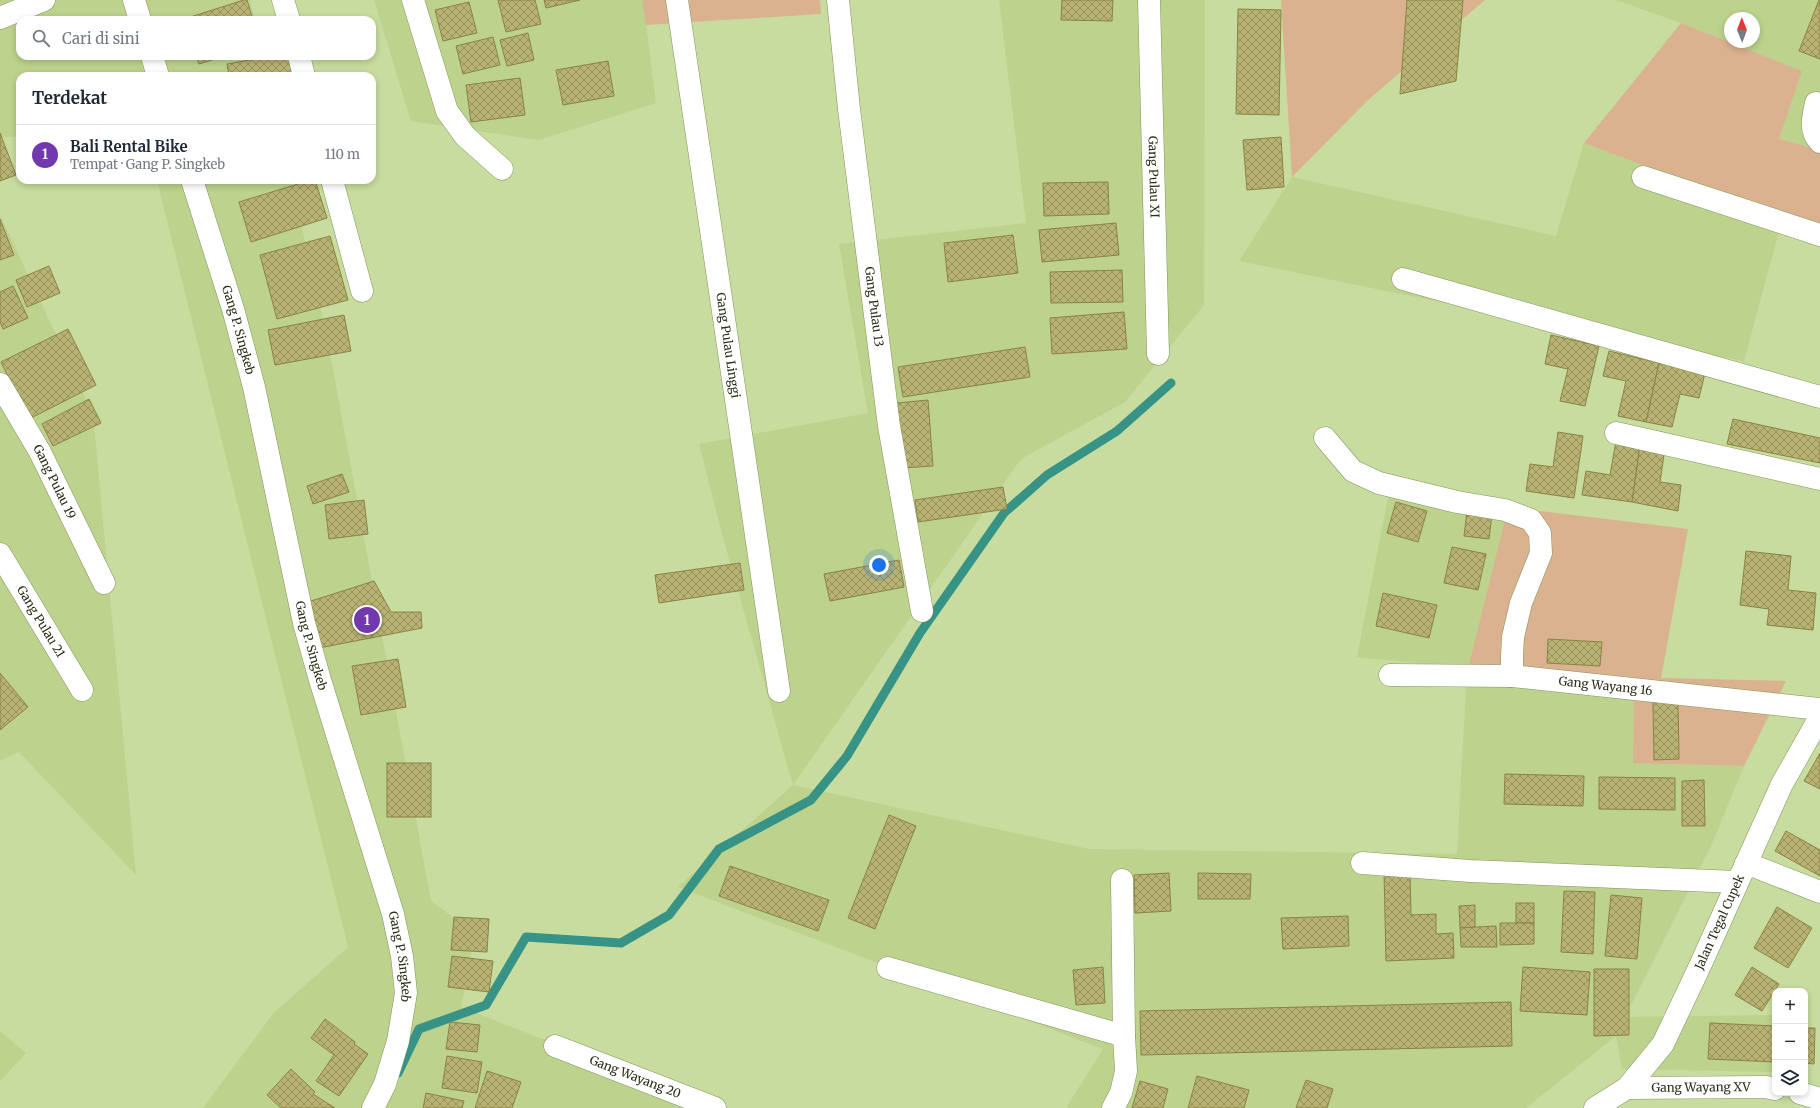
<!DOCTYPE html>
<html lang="id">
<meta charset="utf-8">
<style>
:root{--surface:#fff;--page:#f2f2f3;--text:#1f2937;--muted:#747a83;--line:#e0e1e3;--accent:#7238ae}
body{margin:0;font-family:Merriweather,serif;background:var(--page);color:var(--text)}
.controls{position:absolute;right:12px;bottom:12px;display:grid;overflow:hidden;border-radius:8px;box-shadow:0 2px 6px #0003}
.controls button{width:36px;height:36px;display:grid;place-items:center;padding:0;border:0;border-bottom:1px solid var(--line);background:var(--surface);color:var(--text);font:20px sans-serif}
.compass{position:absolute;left:1724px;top:12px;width:36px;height:36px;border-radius:50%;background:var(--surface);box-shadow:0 2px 6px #0003;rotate:359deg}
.you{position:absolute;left:879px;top:565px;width:14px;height:14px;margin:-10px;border:3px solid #fff;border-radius:50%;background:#1a73e8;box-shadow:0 0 0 6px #1a73e833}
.badge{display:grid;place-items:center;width:26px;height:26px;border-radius:50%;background:var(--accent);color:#fff;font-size:13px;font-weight:700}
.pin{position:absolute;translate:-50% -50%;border:2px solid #fff;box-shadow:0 1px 4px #0006}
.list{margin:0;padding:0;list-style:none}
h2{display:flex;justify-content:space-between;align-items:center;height:52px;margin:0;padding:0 16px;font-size:17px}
h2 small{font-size:13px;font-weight:400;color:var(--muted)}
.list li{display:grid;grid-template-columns:26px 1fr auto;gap:12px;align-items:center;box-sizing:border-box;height:60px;padding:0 16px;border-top:1px solid var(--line)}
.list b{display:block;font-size:15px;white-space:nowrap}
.list p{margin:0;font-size:13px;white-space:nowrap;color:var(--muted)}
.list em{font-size:13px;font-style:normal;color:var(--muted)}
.icon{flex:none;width:22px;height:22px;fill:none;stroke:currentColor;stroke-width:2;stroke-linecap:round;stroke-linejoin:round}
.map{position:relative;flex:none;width:1820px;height:1108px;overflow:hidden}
.search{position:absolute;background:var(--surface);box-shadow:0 2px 6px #0003;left:16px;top:16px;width:360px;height:44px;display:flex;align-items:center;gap:10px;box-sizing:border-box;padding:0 14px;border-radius:12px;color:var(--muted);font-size:15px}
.panel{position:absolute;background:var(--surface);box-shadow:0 2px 6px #0003;left:16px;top:72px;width:360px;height:112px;border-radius:12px}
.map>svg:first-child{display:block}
.built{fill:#bcd28d;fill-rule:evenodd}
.green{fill:#dab28f}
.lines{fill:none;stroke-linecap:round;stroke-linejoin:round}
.stream{stroke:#369386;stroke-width:9}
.building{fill:url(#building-cross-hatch);stroke:#8a8344}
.minor-casing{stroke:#82955a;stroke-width:23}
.minor{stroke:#fff;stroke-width:22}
.labels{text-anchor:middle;stroke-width:3.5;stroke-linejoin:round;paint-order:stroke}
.street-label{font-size:12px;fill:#283017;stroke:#d4e9ab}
</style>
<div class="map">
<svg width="1820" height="1108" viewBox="0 0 1820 1108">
<defs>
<pattern id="building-cross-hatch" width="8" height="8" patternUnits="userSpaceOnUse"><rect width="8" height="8" fill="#b9b373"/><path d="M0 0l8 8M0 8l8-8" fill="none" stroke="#96925d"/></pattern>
</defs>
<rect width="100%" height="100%" fill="#c7dc9e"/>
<!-- built -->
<g class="built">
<polygon points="0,0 250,0 255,20 20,20 20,56 263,56 268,76 20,76 20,136 0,138"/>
<polygon points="374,0 643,0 656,103 539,140 411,121"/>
<polygon points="999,0 1205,0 1204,305 1125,402 1021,459 793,785 1089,849 1457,854 1467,668 1357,657 1389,492 1508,507 1468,668 1634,677 1633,763 1744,766 1711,846 1625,1017 1775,1015 1775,1072 1622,1069 1616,1036 1526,1108 1066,1108 1103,1049 678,887 793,785 722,534 699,444 868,413 839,244 1026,223"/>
<path d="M1616,0H1820V150L1779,139L1802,71L1681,23ZM1730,18H1754V42H1730Z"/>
<polygon points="1584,143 1782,220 1744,361 1538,322 1239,261 1292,177 1556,236"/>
<polygon points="157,180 291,180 327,337 431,901 475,934 461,1007 716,1108 203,1108 273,1014 348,947"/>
<polygon points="0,215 93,414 136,875 19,752 0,761"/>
<polygon points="0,1031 26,1053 0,1081"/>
</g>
<!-- green -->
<g class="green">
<polygon points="642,0 820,0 821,14 646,25"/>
<polygon points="1281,0 1485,0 1368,100 1292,177"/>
<polygon points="1681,23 1802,71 1779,139 1820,150 1820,233 1584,143"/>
<polygon points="1508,507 1688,529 1661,678 1786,681 1744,766 1633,763 1634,677 1468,668"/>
</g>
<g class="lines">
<!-- stream -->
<polyline class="stream" points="398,1073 419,1029 486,1005 526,937 621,943 669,915 719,849 811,800 847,756 920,633 1004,513 1047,475 1117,431 1171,383"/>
</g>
<!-- building -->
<g class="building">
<polygon points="244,0 247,0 253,20 184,19"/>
<polygon points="498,0 535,0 541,24 506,32"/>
<polygon points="544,0 580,0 546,8"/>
<polygon points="1062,0 1113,0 1112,21 1061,20"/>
<polygon points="1407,0 1463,0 1456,81 1400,94"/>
<polygon points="1819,0 1820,0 1820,59 1799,51"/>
<polygon points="469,2 477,33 443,41 435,10"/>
<polygon points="1238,9 1281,10 1279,115 1236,114"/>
<polygon points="528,33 534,60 507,66 500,40"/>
<polygon points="493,37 500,65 463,74 456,46"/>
<polygon points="196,56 225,56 199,64"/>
<polygon points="272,56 289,56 292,76 229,76 227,64"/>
<polygon points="608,61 614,96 563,105 556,70"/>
<polygon points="520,78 525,115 471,122 466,85"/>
<polygon points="0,133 16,175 0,181"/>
<polygon points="1281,137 1284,187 1247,190 1243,140"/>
<polygon points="311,180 315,180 327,218 251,242 239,202"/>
<polygon points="1108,182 1109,214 1044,216 1043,183"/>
<polygon points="0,219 14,255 0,260"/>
<polygon points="1116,223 1119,255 1042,262 1039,230"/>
<polygon points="1013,235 1018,273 948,282 944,243"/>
<polygon points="330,236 348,300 277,319 260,255"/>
<polygon points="49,266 60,293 27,307 16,280"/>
<polygon points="1122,270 1123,302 1051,303 1050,272"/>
<polygon points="13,286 28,318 3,329 0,322 0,292"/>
<polygon points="1124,312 1127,349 1052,354 1050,318"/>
<polygon points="344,315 351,351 275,365 268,330"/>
<polygon points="68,329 96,385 29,419 1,362"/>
<polygon points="1551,335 1599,346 1585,406 1560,401 1568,369 1545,364"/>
<polygon points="1025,347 1030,377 903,397 898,367"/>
<polygon points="1609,351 1659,363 1646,422 1618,416 1626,381 1603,376"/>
<polygon points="1659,363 1705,373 1699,398 1680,394 1672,427 1646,422"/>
<polygon points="89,399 101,423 53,446 42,424"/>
<polygon points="928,400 933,466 902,468 897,403"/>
<polygon points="1733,419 1820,438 1820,463 1727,444"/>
<polygon points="1558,432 1583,436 1574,498 1526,491 1530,464 1553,467"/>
<polygon points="1616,441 1640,445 1632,502 1582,495 1586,471 1610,475"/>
<polygon points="1640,445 1665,448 1660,482 1681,485 1678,511 1632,502"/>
<polygon points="342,474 349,492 313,504 307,486"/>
<polygon points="1003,487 1007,509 918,522 915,500"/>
<polygon points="364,500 368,534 329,539 325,505"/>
<polygon points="1396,502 1427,511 1418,542 1387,533"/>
<polygon points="1467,511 1492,514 1489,539 1464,536"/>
<polygon points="1452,547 1486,554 1478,590 1444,583"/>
<polygon points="1746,551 1791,556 1788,590 1816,593 1813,630 1767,625 1769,609 1740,605"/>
<polygon points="899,560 904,587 830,601 824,574"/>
<polygon points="740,563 744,590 659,603 655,575"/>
<polygon points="374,581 391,612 421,612 422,628 319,648 308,602"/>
<polygon points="1383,593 1437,605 1429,638 1376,626"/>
<polygon points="1548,639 1602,642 1600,666 1547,663"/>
<polygon points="398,659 406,707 361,715 352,666"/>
<polygon points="0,673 28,707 0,730"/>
<polygon points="1653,702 1678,702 1679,759 1654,760"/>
<polygon points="1820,753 1820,789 1804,781"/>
<rect x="387" y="763" width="44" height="54"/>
<polygon points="1505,774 1584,776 1583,806 1504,804"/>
<polygon points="1599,777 1675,778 1675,810 1599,809"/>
<polygon points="1704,780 1705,826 1682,826 1682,781"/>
<polygon points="889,815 916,826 875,929 848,918"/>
<polygon points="1786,831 1820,850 1820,876 1775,851"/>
<polygon points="730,866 829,900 818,931 719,896"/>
<polygon points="1384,872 1410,872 1411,915 1436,914 1436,934 1453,933 1454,958 1386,961"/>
<polygon points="1169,873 1171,911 1135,913 1134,875"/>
<polygon points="1198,873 1251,874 1250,899 1198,899"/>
<polygon points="1564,891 1595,892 1593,954 1561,952"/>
<polygon points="1611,895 1642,898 1637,959 1605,956"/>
<rect x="1516" y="903" width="18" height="20"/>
<polygon points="1475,905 1475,927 1460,928 1459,906"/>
<polygon points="1777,907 1812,928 1788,968 1754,948"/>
<polygon points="1348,916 1349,946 1283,949 1281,918"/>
<polygon points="454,917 489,919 487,952 451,950"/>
<polygon points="1500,923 1534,923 1534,944 1500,945"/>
<polygon points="1496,926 1497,947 1461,947 1460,928"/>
<polygon points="452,956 493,961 489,992 448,987"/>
<polygon points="1103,967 1105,1003 1076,1005 1073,970"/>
<polygon points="1523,967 1590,972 1587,1015 1520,1011"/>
<polygon points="1752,967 1779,984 1762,1011 1735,995"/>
<polygon points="1594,969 1629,969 1629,1035 1594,1036"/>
<polygon points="1511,1002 1512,1046 1141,1055 1140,1011"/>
<polygon points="325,1019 355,1042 354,1044 368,1054 339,1096 316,1081 334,1055 311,1038"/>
<polygon points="450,1022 480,1025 477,1052 446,1049"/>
<polygon points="1710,1023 1775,1026 1775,1062 1708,1059"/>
<polygon points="1805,1028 1815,1028 1814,1064 1805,1063"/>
<polygon points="447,1056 482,1062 477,1093 442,1088"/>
<polygon points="291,1069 315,1092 313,1094 335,1108 281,1108 267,1095"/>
<polygon points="487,1071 521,1082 512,1108 475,1108"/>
<polygon points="1197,1076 1249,1090 1244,1108 1188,1108"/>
<polygon points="1306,1080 1333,1089 1327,1108 1296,1108"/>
<polygon points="1140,1081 1168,1089 1163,1108 1132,1108"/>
<polygon points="426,1093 464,1101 462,1108 423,1108"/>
</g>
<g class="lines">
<defs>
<g id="minor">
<polyline points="134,0 140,20"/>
<polyline points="283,0 289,20"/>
<polyline points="413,0 447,111 465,136 502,169"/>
<path id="s1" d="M677,0L779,691"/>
<path id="s2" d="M838,0L849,109L889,426L922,611"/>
<path id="s3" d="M1149,0L1158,354"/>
<polyline points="0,18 44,0"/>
<polyline points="152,56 158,76"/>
<polyline points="299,56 304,76"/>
<path d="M1816,103C1813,117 1809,131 1820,142"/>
<polyline points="1643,177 1820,235"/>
<path id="s4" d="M192,180L233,309L254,387L304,623L320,680L393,914L402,956L406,993L398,1041L385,1084L373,1108"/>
<polyline points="332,180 362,291"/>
<polyline points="1403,279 1820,397"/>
<path id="s5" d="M0,384L40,452L104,583"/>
<polyline points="1616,433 1820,479"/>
<polyline points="1325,438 1353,471 1379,483 1457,502 1505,510 1531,520 1540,533 1541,553 1521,603 1513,637 1512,656 1512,676"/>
<path id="s6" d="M0,554L82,690"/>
<path id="s7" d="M1390,675L1512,676L1820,709"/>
<polyline points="1362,863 1470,871 1737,882"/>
<polyline points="1746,863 1820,892"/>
<polyline points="888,968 1124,1036"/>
<path id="s8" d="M555,1046L715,1108"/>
<path id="s9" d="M1627,1088L1766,1087L1775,1089"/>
<polyline points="1800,1093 1820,1099"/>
<polyline points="1113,1108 1121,1093 1126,1071 1124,1036 1122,880"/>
<path id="s10" d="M1595,1108L1627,1088L1663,1044L1699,968L1782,784L1820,717"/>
</g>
</defs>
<!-- minor casing -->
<use href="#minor" class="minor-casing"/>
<!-- minor -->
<use href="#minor" class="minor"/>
</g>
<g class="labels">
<!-- street labels -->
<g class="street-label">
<text dy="4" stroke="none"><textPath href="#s3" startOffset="177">Gang Pulau XI</textPath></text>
<text dy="4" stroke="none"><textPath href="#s2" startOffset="309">Gang Pulau 13</textPath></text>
<text dy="4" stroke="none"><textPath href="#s4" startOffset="157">Gang P. Singkeb</textPath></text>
<text dy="4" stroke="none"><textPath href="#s1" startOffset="349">Gang Pulau Linggi</textPath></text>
<text dy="4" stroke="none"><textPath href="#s5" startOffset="112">Gang Pulau 19</textPath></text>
<text dy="4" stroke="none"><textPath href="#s6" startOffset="79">Gang Pulau 21</textPath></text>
<text dy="4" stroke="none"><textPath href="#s4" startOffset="481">Gang P. Singkeb</textPath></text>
<text dy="4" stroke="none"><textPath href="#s7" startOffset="216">Gang Wayang 16</textPath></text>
<text dy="4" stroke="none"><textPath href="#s10" startOffset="229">Jalan Tegal Cupek</textPath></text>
<text dy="4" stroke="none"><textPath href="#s4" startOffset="805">Gang P. Singkeb</textPath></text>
<text dy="4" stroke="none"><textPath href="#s8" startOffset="86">Gang Wayang 20</textPath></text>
<text dy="4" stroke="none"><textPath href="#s9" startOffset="74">Gang Wayang XV</textPath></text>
</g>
</g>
</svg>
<div class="controls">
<button>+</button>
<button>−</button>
<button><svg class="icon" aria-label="layers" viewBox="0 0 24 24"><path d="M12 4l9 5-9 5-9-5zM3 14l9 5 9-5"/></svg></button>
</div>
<svg class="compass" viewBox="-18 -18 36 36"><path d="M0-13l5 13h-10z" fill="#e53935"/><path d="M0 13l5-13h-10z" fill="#747a83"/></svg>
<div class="you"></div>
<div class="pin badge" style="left:367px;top:620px">1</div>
<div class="search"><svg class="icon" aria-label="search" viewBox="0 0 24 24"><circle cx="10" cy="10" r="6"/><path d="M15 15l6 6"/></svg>Cari di sini</div>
<section class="panel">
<h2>Terdekat<small></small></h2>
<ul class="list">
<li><span class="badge">1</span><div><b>Bali Rental Bike</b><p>Tempat · Gang P. Singkeb</p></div><em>110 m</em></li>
</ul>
</section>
</div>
